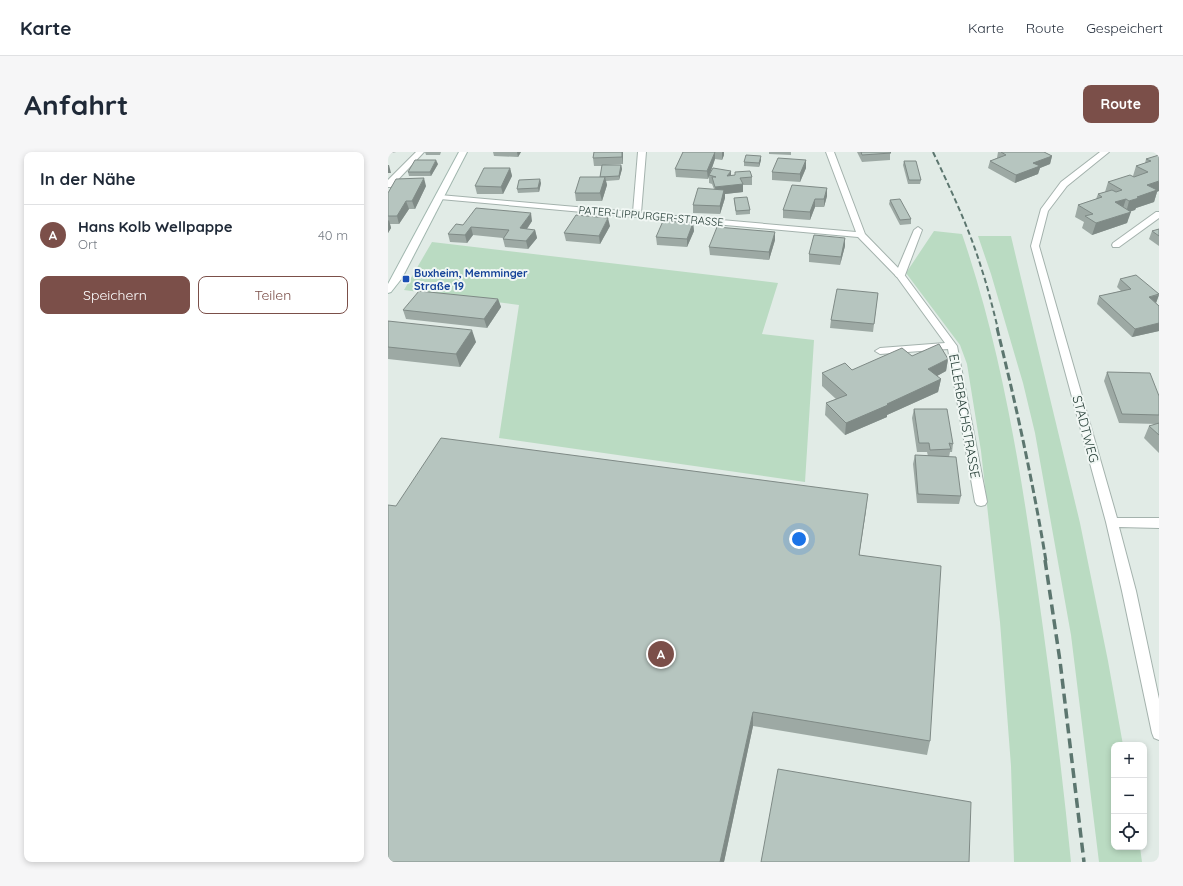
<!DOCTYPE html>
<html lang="de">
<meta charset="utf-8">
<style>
:root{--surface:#fff;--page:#f6f6f7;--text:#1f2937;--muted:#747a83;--line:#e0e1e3;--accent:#7b4f49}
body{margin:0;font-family:Quicksand,sans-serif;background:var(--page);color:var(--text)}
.controls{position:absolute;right:12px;bottom:12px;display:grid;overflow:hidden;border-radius:8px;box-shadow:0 2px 6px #0003}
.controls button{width:36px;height:36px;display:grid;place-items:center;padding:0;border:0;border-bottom:1px solid var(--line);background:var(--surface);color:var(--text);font:20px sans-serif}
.you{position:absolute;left:411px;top:387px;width:14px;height:14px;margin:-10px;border:3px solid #fff;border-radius:50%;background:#1a73e8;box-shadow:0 0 0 6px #1a73e833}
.badge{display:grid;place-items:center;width:26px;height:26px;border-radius:50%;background:var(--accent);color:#fff;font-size:13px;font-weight:700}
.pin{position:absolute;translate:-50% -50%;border:2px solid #fff;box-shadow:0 1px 4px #0006}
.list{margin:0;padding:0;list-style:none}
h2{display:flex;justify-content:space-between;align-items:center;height:52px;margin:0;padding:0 16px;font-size:17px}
h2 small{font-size:13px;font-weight:400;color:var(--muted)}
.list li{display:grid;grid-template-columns:26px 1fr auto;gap:12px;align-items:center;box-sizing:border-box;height:60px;padding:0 16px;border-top:1px solid var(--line)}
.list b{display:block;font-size:15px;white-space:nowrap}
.list p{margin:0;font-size:13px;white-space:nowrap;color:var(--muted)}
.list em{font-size:13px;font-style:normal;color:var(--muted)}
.actions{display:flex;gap:8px;padding:12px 16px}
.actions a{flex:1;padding:9px 0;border:1px solid var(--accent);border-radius:8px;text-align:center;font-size:14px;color:var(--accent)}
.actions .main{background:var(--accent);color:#fff}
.icon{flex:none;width:22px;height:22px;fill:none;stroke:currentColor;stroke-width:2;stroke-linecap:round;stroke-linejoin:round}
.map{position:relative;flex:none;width:771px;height:710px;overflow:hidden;border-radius:8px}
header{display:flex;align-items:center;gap:24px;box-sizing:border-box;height:56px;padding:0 20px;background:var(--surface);border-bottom:1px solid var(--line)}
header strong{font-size:19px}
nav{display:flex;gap:22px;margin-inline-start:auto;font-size:14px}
.intro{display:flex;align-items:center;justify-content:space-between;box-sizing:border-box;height:96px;padding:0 24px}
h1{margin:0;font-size:28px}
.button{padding:10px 18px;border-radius:8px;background:var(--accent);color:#fff;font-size:14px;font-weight:700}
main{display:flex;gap:24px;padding:0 24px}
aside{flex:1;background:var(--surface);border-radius:8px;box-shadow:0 2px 6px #0003}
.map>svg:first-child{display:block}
.green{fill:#badbc2}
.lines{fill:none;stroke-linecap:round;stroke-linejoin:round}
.lane-casing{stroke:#a4b2ad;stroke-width:2}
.street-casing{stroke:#a4b2ad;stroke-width:2}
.secondary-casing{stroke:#a0b6ae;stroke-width:2}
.lane{fill:#fff;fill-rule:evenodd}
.street{fill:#fff;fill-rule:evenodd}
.secondary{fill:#fff;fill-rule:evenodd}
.rail-far2{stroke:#5c766f;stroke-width:2;stroke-dasharray:5.5 3;stroke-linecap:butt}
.rail-far1{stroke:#5c766f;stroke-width:3;stroke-dasharray:8 3.5;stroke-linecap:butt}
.rail{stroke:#5c766f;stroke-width:3.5;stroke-dasharray:10 5;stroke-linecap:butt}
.wall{fill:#9da9a4}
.shaded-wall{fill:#7f8a86}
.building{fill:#b6c5bf;stroke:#7f8a86}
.transit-dot{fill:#1a4fb4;stroke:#f1f7f4;stroke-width:1.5}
.labels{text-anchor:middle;stroke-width:4;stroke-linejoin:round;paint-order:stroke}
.far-street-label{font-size:11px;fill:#223a33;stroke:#f1f7f4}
.far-transit-label{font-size:11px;font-weight:bold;fill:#164399;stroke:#f1f7f4;text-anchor:start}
.street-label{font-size:13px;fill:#223a33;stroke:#f1f7f4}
</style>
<header>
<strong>Karte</strong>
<nav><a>Karte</a><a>Route</a><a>Gespeichert</a></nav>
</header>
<div class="intro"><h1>Anfahrt</h1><a class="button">Route</a></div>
<main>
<aside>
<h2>In der Nähe<small></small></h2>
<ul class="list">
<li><span class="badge">A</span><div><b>Hans Kolb Wellpappe</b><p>Ort</p></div><em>40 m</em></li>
</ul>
<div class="actions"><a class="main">Speichern</a><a>Teilen</a></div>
</aside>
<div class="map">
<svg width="771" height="710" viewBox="0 0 771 710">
<rect width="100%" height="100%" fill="#e1ebe6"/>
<!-- green -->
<g class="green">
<path d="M546,79L574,82C613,196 632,314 649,433C662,525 674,617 683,710H626L623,614L612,470L593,299L579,212L572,193L518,121Z"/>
<polygon points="590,84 623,84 627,101 692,371 720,509 735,593 726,593 726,695 752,695 754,710 711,710 683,483 647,281 635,231 603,122"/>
<polygon points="44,90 390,131 374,182 426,188 417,330 111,286 131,153 16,138"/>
</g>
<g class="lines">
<defs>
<polygon id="lane" points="530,75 534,78 517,123 515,125 509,125 507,123 526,78"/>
<g id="street">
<polygon points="28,0 36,0 3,35 0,35 0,28"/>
<polygon points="250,0 258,0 253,61 468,80 438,0 446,0 477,82 515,121 569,194 599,350 597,353 593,354 589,353 587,350 560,197 492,202 487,199 492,196 557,191 509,125 470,85 52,47 48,45 52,43 245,60"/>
<polygon points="712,0 721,0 679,34 660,59 651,94 729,366 771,366 771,376 731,375 748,439 771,547 771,588 766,586 764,581 734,439 718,370 643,94 653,57 673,30"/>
<polygon points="768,60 771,60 771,66 731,95 725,95 724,93 725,91"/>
</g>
<polygon id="secondary" points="71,0 79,0 14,126 3,140 0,141 0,132"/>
</defs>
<!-- lane casing -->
<use href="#lane" class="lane-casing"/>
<!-- street casing -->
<use href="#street" class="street-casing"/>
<!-- secondary casing -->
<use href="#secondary" class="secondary-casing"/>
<!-- lane -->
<use href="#lane" class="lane"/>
<!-- street -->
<use href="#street" class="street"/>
<!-- secondary -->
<use href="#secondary" class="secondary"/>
<!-- rail-far2 -->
<path class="rail-far2" d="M545,0C563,38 581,76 593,115C600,136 605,157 610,177"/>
<!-- rail-far1 -->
<path class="rail-far1" d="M609,176C628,253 645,330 658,409"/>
<!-- rail -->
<polyline class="rail" points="657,408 672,509 696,710"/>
</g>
<!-- wall -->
<g class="wall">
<polygon points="37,0 53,0 52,3 38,3"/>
<polygon points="105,0 133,0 130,5 106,4"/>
<polygon points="206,0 235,0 235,12 217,13 233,13 234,17 231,28 218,29 219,33 214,49 188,49 187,41 212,25 214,14 206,14 205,6"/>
<polygon points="295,0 336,0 336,3 334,8 327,7 322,22 343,23 347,23 347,20 364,25 364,33 355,33 355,40 337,42 337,46 332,62 305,61 305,53 326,37 324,32 321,31 321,24 320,27 288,25 287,17"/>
<polygon points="381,0 403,0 403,3 381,2"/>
<polygon points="469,0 502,0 502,8 474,10"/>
<polygon points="610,0 656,0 664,4 662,12 652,16 650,22 627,31 600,16 602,9 609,6"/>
<polygon points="771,3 769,40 766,50 748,56 747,58 742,59 739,71 704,83 694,76 696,70 687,65 690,53 708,47 710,42 717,40 720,30 745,24 748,14 757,11 758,7"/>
<polygon points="373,8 371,15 356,14 356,10"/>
<polygon points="418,8 418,16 412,30 384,28 384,20"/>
<polygon points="516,9 533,28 532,32 520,32 515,13"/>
<polygon points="50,12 43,24 21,24 20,20"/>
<polygon points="122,16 124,24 115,42 89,42 87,34"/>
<polygon points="153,31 151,40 130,41 129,37"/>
<polygon points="38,34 27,57 21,57 11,72 2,72 3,76 0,81 0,41"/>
<polygon points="439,36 439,44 436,55 427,55 422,68 395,66 395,58"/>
<polygon points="346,46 362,58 362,62 348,63"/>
<polygon points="502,48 523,67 523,72 512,73 501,52"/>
<polygon points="144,69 139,77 147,78 149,86 140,97 117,95 115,87 115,86 85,83 79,91 62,90 60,82 75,73"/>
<polygon points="305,71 306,79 299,95 269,93 268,85"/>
<polygon points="222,74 212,92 178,89 176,81"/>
<polygon points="771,77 771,94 761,87 764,79"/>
<polygon points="457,86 457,94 452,113 421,110 421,102"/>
<polygon points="387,88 381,108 322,103 321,95"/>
<polygon points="732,127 771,142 768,151 771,154 771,179 744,185 709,152 711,144 733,139 729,135"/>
<polygon points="490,141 485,180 442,176 443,168"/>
<polygon points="110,147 113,155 99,176 18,167 15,158"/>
<polygon points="0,169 88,190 72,215 0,207"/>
<polygon points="524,204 560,207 558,219 549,224 553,227 550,240 499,263 499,265 457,283 437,263 438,251 448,247 434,234 434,221 464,218"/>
<polygon points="719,220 771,244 771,301 756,286 761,274 769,272 731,271 716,229"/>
<polygon points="526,257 565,292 564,300 562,300 561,305 573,344 571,352 529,351 525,312 527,303 540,304 539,300 529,300 524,266"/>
<polygon points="8,354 478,358 471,403 542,589 539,603 365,574 336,710 0,710"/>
</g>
<!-- shaded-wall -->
<g class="shaded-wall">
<polygon points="0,0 8,0 0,2"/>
<polygon points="129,0 133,0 130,5"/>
<polygon points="234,0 235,0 235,12 234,5"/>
<polygon points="327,0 327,7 320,27 319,19"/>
<polygon points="334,0 336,0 336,3 334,8"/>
<polygon points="373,4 373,8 371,15 371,11"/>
<polygon points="664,4 662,12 652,16 650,22 627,31 628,23 645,11"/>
<polygon points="48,8 50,12 43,24 42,20"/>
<polygon points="418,8 418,16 412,30 412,22"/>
<polygon points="0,13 1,13 3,21 0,21"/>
<polygon points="233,13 234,17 231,28 231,24"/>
<polygon points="122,16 124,24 115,42 113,35"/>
<polygon points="343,19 343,26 339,24"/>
<polygon points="217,25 219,33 214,49 212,41"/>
<polygon points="36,26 38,34 27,57 24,49"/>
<polygon points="152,27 153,31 151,40 150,36"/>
<polygon points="771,29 771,39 769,40 766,50 748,56 747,58 738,61 741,49 749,45 759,33"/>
<polygon points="355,32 355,40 337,42 337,46 332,62 332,54 328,43 327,35"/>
<polygon points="439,36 439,44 436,55 436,47"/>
<polygon points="427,47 427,55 422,68 422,60"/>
<polygon points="738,47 734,59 727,50"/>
<polygon points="18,49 21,57 11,72 9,64"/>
<polygon points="743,60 739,71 704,83 708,71"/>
<polygon points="143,61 144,69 134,84 132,76"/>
<polygon points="220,66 222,74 212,92 211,84"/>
<polygon points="1,68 3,76 0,81 0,69"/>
<polygon points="305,71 306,79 299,95 299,87"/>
<polygon points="83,75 85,83 79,91 77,83"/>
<polygon points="147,78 149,86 140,97 138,89"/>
<polygon points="387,80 387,88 381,108 381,100"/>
<polygon points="457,86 457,94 452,113 453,105"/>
<polygon points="771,143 768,151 761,145"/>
<polygon points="110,147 113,155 99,176 96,167"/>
<polygon points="771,171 771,179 744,185 747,177"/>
<polygon points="84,178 88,190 72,215 68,202"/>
<polygon points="560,207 558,219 538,230 540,217"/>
<polygon points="553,227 550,240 499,263 499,265 457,283 458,271"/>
<polygon points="480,342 478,358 469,418 471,403"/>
<polygon points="365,560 365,574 336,710 332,710"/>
</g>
<!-- building -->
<g class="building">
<polygon points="206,0 234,0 234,5 205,6"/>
<polygon points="295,0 327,0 319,19 287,17"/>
<polygon points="473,0 502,0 503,1 474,3"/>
<polygon points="613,0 656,0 664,4 645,11 652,14 628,23 602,9 618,3"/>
<polygon points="358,3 373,4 371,11 356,10"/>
<polygon points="771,3 771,29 759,33 769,38 749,45 751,46 741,49 738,47 727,50 743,60 708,71 697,64 705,62 690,53 714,45 710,42 724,38 728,40 734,38 720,30 742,23 746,25 760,20 748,14 763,9 758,7"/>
<polygon points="390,6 418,8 412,22 384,20"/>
<polygon points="27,8 48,8 42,20 20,20"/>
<polygon points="516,9 528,9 533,28 521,28"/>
<polygon points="214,13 233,13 231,24 212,25"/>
<polygon points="96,16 122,16 113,35 87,34"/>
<polygon points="325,16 343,19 339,24 347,23 347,20 362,19 364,25 352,26 355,32 327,35 324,25 328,25 321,23"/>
<polygon points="192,25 217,25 212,41 187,41"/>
<polygon points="36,26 24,49 18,49 9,64 0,64 0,41 8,27"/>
<polygon points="152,27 150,36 129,37 131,28"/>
<polygon points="404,33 439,36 436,47 427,47 422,60 395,58"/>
<polygon points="310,36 336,38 332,54 305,53"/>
<polygon points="359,45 362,58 348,59 346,46"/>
<polygon points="512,47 523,67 512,68 502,48"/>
<polygon points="88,56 143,61 132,76 147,78 138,89 115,87 121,78 83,75 77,83 60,82 68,72 75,73"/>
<polygon points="188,63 220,66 211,84 176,81"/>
<polygon points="275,69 305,71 299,87 268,85"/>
<polygon points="329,75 387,80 381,100 321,95"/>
<polygon points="771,77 771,84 764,79"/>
<polygon points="426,83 457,86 453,105 421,102"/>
<polygon points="748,123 771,142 761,145 771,154 771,171 747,177 711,144 743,137 732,127"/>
<polygon points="449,137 490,141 486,172 443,168"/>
<polygon points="31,139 110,147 96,167 15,158"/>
<polygon points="0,169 84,178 68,202 0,195"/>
<polygon points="551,192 560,207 540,217 553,227 499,252 500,253 458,271 438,251 459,243 434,221 457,211 464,218 514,196 524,204"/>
<polygon points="719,220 762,221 771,244 771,263 734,262"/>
<polygon points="526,257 559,257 565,292 561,291 563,297 542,298 541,291 531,291"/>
<polygon points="771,271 771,283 761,274"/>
<polygon points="53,286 480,342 471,403 553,414 542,589 365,560 332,710 0,710 0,353 8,354"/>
<polygon points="527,303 568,305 573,344 530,342"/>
<polygon points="390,617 583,650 581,710 373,710"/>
</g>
<!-- markers -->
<rect class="transit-dot" x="14" y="123" width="8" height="8" rx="2"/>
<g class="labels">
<!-- far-street labels -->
<g class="far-street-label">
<text transform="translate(263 64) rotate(5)" y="4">PATER-LIPPURGER-STRASSE</text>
</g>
<!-- far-transit labels -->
<g class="far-transit-label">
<text x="26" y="125">Buxheim, Memminger<tspan x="26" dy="13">Straße 19</tspan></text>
</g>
<!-- street labels -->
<g class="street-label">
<text transform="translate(577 264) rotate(80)" y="5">ELLERBACHSTRASSE</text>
<text transform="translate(698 277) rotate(75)" y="5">STADTWEG</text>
</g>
</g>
</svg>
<div class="controls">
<button>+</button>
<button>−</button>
<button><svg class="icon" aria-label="locate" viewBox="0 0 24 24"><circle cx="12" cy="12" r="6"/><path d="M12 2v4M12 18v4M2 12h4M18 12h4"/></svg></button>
</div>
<div class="you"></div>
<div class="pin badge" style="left:273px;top:502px">A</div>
</div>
</main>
